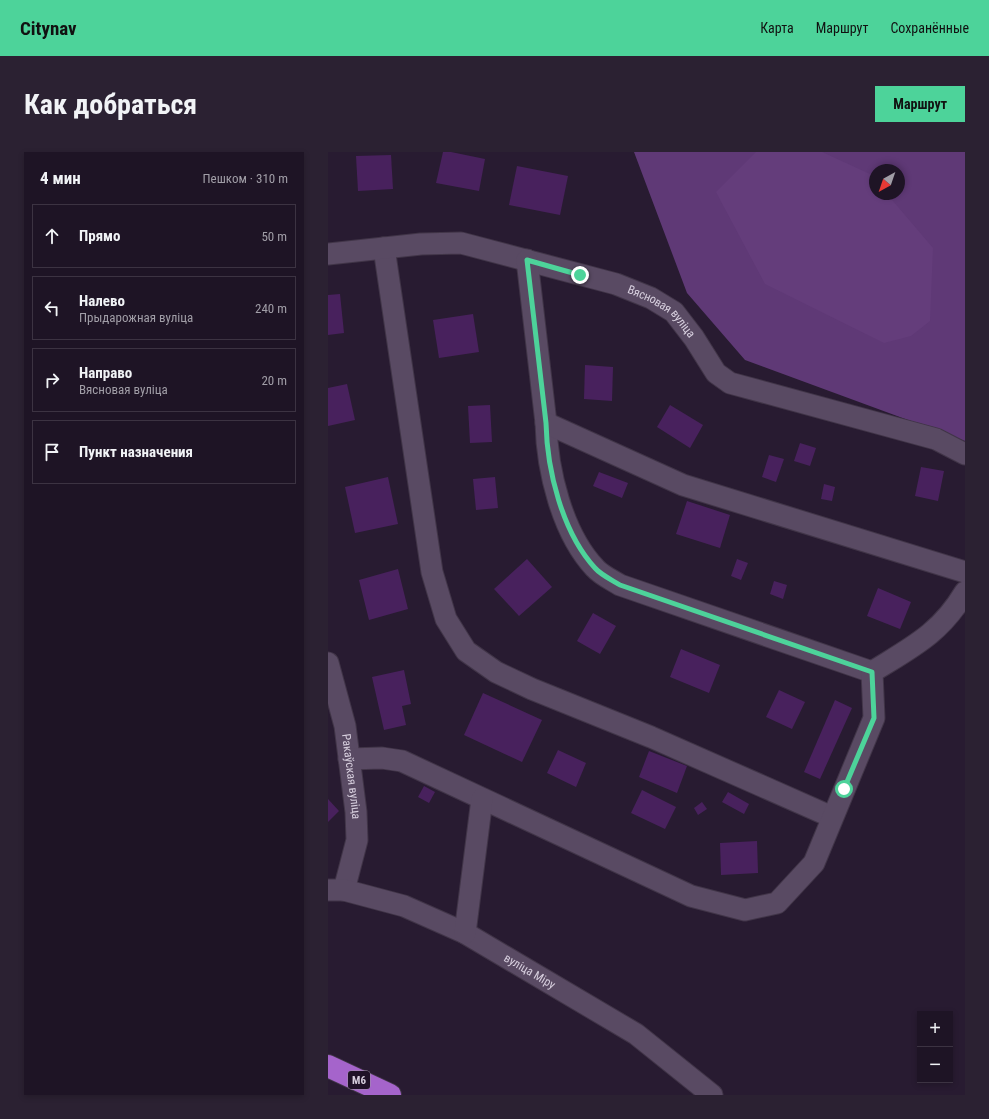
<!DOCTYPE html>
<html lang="ru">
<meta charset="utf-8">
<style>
:root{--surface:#1e1425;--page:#2b2132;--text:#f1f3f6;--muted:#a19ea7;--line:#3c3342;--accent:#4dd39a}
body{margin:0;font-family:"Roboto Condensed",sans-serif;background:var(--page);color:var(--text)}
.controls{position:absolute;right:12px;bottom:12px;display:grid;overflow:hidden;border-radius:0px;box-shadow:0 2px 6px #0003}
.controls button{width:36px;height:36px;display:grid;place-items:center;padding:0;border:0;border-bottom:1px solid var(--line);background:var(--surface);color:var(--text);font:20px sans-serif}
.compass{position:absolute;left:541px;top:12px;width:36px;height:36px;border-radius:50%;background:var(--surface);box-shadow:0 2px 6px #0003;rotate:220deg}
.stop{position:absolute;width:12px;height:12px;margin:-9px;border:3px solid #4dd39a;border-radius:50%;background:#fff}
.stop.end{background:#4dd39a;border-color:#fff;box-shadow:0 1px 4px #0008}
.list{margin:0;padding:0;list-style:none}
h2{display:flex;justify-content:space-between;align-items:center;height:52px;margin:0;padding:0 16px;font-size:17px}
h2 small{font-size:13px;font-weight:400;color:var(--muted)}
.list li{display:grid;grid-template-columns:26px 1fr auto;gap:12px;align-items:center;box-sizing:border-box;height:64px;margin:0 8px 8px;padding:0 8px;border:1px solid var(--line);border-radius:0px}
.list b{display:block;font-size:15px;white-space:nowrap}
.list p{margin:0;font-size:13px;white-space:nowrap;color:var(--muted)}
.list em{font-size:13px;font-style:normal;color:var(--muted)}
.icon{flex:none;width:22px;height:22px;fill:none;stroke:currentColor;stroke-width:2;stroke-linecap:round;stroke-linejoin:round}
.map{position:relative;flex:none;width:637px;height:943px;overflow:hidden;border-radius:0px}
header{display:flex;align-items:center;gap:24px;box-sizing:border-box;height:56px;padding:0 20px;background:var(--accent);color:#111}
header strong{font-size:19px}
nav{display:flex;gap:22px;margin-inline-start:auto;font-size:14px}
.intro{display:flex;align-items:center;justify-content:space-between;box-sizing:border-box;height:96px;padding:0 24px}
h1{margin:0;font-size:28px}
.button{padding:10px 18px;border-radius:0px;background:var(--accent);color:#111;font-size:14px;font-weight:700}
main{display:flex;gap:24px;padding:0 24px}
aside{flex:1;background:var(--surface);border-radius:0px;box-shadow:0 2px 6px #0003}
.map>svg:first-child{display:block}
.forest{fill:#5f3976;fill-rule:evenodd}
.water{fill:#643d7b}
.building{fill:#48215d}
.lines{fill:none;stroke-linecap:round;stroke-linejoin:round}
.minor-casing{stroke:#413548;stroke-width:23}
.highway-casing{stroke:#413548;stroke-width:24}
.minor{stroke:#594a63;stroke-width:21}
.highway{stroke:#a564cb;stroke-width:22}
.route{stroke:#4dd39a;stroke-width:5}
.labels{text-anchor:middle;stroke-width:3;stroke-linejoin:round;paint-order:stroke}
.shield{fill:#1f1227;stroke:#a096a7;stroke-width:1}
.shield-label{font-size:11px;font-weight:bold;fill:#d7cfde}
.street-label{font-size:12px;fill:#d7cfde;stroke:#1f1227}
</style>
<header>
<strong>Citynav</strong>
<nav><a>Карта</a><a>Маршрут</a><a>Сохранённые</a></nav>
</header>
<div class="intro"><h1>Как добраться</h1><a class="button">Маршрут</a></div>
<main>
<aside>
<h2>4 мин<small>Пешком · 310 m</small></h2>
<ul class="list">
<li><svg class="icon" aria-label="ahead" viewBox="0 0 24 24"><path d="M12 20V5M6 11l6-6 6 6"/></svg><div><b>Прямо</b></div><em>50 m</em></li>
<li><svg class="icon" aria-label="left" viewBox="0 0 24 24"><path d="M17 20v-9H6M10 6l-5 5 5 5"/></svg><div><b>Налево</b><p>Прыдарожная вуліца</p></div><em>240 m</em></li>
<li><svg class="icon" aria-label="right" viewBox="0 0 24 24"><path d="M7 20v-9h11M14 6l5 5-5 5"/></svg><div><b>Направо</b><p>Вясновая вуліца</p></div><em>20 m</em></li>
<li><svg class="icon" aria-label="arrive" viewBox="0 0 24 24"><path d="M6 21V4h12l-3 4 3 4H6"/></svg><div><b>Пункт назначения</b></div></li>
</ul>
</aside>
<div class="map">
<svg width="637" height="943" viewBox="0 0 637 943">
<rect width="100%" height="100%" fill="#281b31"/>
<!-- forest -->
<path class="forest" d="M306,0H637V289L417,208L359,141ZM547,18H571V42H547Z"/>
<!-- water -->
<polygon class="water" points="428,0 494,0 542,22 547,28 547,42 559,42 605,96 602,169 583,184 556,191 437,132 388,40"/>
<!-- building -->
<g class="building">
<polygon points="115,0 123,0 157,7 151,39 108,31"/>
<polygon points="63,3 65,37 30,39 28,4"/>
<polygon points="189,14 240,24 232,63 181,53"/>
<polygon points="12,142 16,181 0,183 0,143"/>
<polygon points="145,162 151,200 111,206 105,168"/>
<polygon points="257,213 285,215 284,249 256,247"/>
<polygon points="19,232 27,268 0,274 0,236"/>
<polygon points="162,253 164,290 142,291 140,254"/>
<polygon points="342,253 375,273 362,296 329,275"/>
<polygon points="472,291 488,296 482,314 466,309"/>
<polygon points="441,303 456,307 448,330 434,325"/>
<polygon points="593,315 616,319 610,349 587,344"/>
<polygon points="271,320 300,331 294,346 265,334"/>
<polygon points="60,325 70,372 27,381 17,335"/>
<polygon points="167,325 170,356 148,358 145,327"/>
<polygon points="496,332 507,335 504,349 493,347"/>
<polygon points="359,349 402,363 392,396 348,382"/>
<polygon points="199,407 224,435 191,464 166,437"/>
<polygon points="409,407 420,411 413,428 403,424"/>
<polygon points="70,417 80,457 41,468 31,428"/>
<polygon points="446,429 459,433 455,447 442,442"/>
<polygon points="550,436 583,450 572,477 539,464"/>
<polygon points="265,461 288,474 272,502 249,489"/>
<polygon points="353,497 392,513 381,541 342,525"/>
<polygon points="76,518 83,552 74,554 78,573 56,578 44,525"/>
<polygon points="451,538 477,550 464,577 438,565"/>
<polygon points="155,541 214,568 194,610 136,583"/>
<polygon points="507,548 524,556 492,627 476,620"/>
<polygon points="230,598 258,611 248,635 219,621"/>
<polygon points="321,599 359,614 349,641 311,625"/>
<polygon points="96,634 107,640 101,651 90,645"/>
<polygon points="314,638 348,655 337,677 303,661"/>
<polygon points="400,640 421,652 416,662 394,650"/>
<polygon points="0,647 11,659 0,670"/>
<polygon points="374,650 379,657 370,663 366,656"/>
<polygon points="429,689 430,721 393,723 392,691"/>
</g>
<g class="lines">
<defs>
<g id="minor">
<polyline points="56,96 104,420 118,467 138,499 168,520 204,537 323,585 504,665"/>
<path id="s1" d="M0,102L93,92L133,91L288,132L323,146L346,160L366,186L388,221L402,231L608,287L637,302"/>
<path d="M199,108L218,271C219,318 234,381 267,416C273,423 284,428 292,433L544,520"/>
<polyline points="218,271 355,333 637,420"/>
<path id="s2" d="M0,511L17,574L28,660L29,688L16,738"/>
<path d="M21,607L54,606L74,609L363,744L417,758L449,751L486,711L546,566L544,520C584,495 612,482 637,440"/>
<path id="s3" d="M0,738H16L76,754L137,781L308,882L384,943"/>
<polyline points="137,781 154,647"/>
</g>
<polyline id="highway" points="0,914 62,943"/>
</defs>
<!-- minor casing -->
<use href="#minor" class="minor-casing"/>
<!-- highway casing -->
<use href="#highway" class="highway-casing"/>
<!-- minor -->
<use href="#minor" class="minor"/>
<!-- highway -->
<use href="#highway" class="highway"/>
</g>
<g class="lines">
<!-- route -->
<path class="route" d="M252,123L199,108L218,271C219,318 234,380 267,416C273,423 284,428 292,433L544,520L546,566L516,637"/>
</g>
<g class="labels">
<!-- shield labels -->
<rect class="shield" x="20" y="919" width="22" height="18" rx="3"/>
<g class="shield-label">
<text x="31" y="932">М6</text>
</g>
<!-- street labels -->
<g class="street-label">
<text dy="4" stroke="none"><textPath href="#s1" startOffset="348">Вясновая вуліца</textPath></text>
<text dy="4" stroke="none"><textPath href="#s2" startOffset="116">Ракаўская вуліца</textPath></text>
<text dy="4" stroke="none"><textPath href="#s3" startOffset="220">вуліца Міру</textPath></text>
</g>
</g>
</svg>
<div class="controls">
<button>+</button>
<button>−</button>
</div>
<svg class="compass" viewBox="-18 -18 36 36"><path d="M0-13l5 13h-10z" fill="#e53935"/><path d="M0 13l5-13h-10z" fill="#a19ea7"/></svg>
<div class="stop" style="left:516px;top:637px"></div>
<div class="stop end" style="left:252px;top:123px"></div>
</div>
</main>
